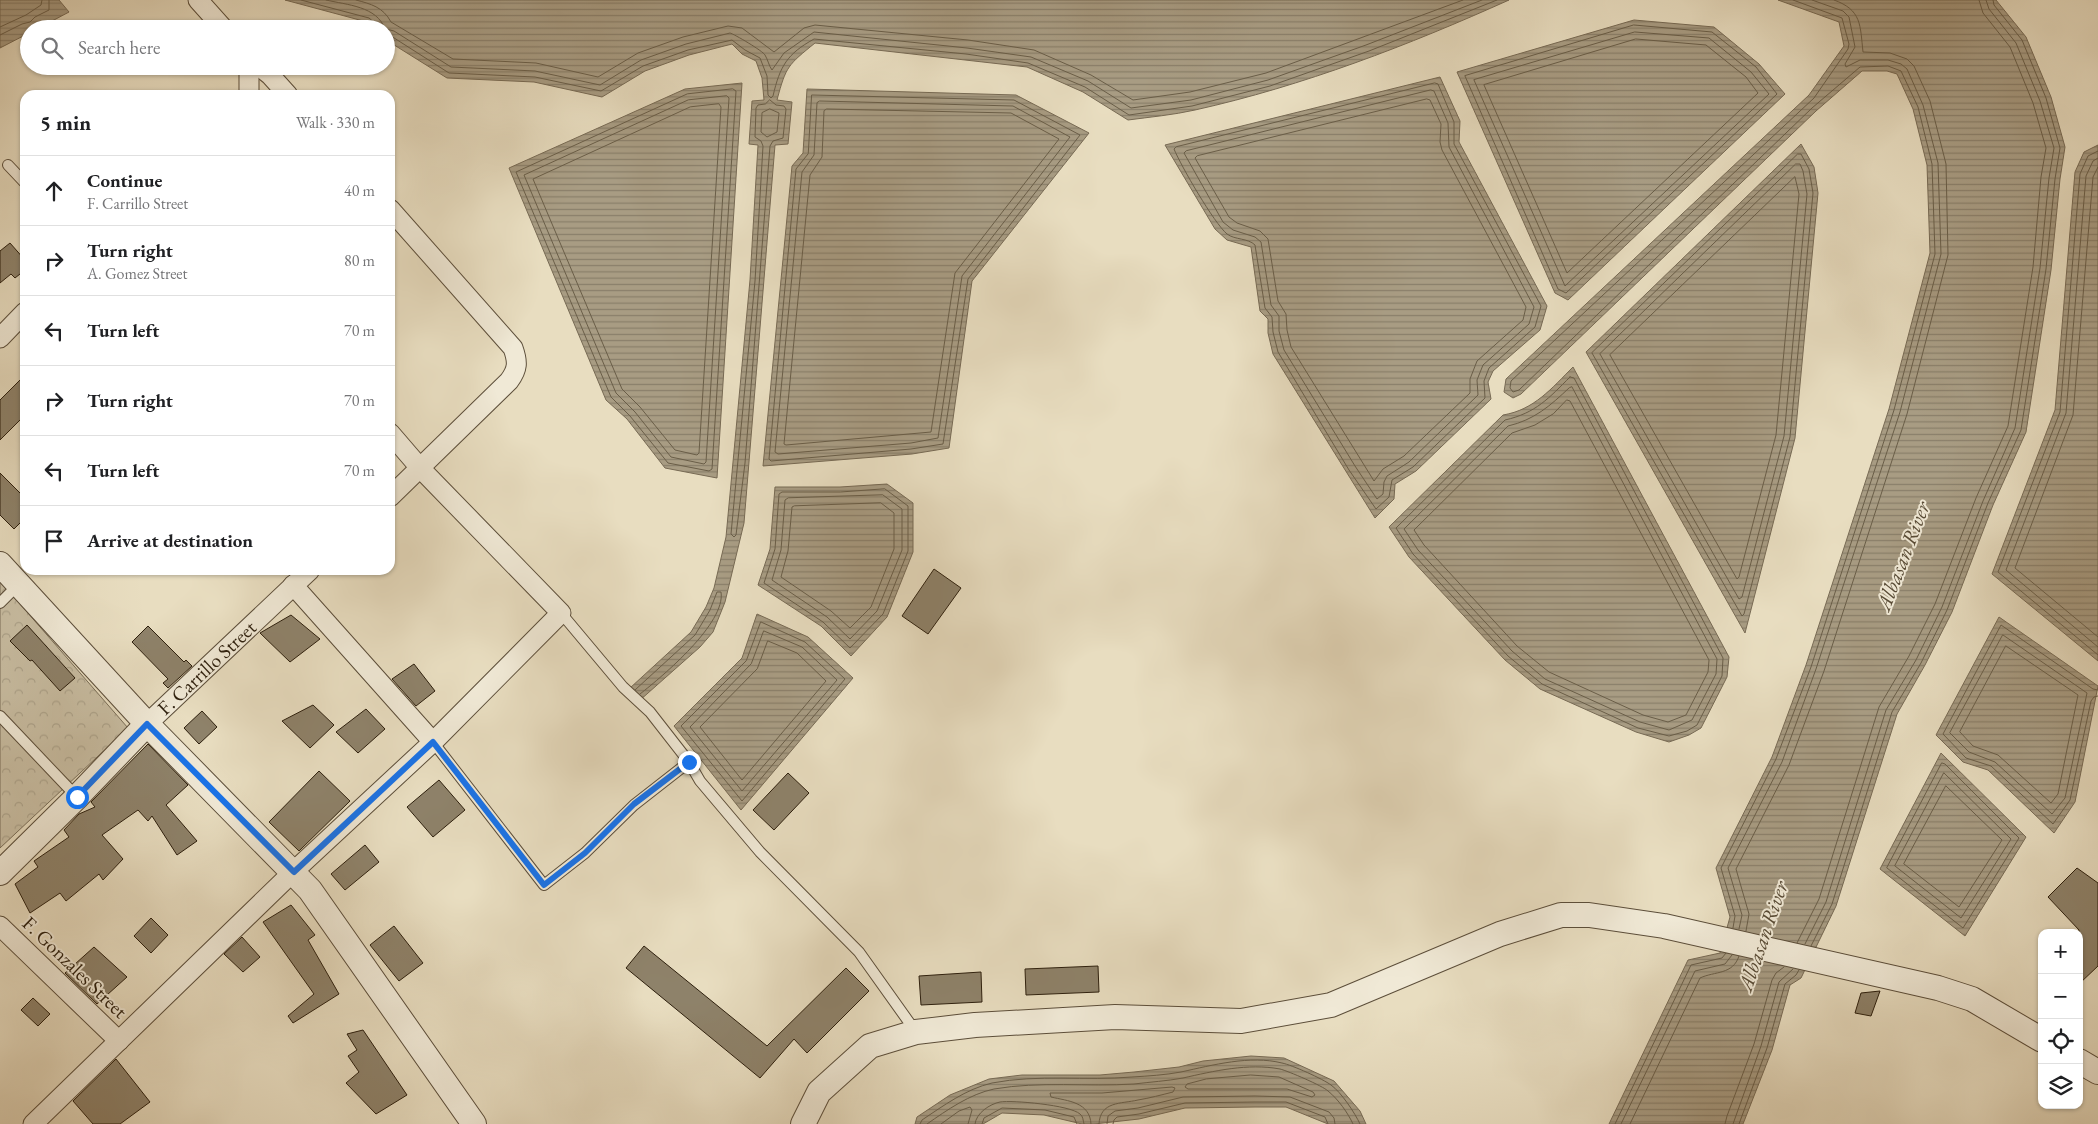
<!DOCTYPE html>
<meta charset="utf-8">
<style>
:root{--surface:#fff;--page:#f6f6f6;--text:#202124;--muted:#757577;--line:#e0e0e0}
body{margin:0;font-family:"EB Garamond",serif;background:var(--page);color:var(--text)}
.controls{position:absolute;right:15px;bottom:15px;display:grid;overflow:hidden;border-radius:10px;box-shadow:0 1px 4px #0004}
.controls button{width:45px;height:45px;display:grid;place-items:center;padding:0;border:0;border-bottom:1px solid var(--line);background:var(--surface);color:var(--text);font:25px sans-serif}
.stop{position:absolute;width:15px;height:15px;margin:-11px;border:4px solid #1a73e8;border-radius:50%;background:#fff}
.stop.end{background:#1a73e8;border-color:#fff;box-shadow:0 1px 5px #0008}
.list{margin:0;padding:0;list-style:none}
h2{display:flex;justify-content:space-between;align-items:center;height:65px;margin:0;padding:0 20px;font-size:21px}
h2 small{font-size:16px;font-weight:400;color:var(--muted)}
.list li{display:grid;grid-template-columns:32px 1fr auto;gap:15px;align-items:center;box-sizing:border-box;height:70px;padding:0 20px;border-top:1px solid var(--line)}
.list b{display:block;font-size:19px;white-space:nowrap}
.list p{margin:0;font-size:16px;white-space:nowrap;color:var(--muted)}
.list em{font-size:16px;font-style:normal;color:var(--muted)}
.icon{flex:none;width:28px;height:28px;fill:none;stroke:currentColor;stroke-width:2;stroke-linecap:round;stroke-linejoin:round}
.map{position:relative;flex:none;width:2098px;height:1124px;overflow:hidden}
.search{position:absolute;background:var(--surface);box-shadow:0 1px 4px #0004;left:20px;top:20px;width:375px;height:55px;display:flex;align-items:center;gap:12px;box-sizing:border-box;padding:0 18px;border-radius:28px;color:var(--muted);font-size:19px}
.panel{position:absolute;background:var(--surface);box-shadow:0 1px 4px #0004;left:20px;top:90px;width:375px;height:485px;border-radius:15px}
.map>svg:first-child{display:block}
.park{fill:url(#park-crowns);stroke:#7a6e58}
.water{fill:url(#water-rules);stroke:#776a54}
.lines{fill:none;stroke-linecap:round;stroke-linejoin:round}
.shore{stroke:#6a5e48;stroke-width:1}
.building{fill:#8e826a;stroke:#2d1f0d}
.service-casing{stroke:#5c4e3a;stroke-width:12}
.minor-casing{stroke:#5c4e3a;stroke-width:21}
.tertiary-casing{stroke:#5c4e3a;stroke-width:26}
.service{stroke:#f0e9d6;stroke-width:10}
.minor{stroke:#f0e9d6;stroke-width:19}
.tertiary{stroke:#f0e9d6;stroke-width:24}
.route{stroke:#1a73e8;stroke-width:6}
.labels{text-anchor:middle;stroke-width:4;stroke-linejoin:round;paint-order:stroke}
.street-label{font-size:20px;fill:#2d1f0d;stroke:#f0e9d6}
.water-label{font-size:21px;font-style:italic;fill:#584b36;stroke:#f0e9d6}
</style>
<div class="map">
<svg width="2098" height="1124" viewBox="0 0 2098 1124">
<defs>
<pattern id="park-crowns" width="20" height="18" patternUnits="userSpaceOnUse" patternTransform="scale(1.25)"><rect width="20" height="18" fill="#c8bda2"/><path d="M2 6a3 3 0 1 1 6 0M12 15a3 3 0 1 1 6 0" fill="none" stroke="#aca28a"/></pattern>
<pattern id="water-rules" width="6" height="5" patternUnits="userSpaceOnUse" patternTransform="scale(1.25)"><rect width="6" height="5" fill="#a89c83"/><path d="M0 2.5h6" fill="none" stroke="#897f6a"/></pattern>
</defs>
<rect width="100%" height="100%" fill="#e8ddc0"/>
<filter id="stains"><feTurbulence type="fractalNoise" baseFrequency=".004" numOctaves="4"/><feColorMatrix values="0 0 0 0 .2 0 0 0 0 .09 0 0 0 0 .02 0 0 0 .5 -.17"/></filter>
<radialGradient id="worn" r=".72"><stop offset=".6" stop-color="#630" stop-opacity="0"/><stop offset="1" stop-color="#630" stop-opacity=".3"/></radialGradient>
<!-- park -->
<polygon class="park" points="0,581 128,728 0,848"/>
<!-- water -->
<g class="water">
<polygon points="0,0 59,0 69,12 37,29 29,29 29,33 0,48"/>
<path d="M285,0H1509C1409,45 1303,86 1195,110C1173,115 1150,117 1128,120L1083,92L1027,67L815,43C788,65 786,66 777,100L792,102L788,144L775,145L744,523L725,602L713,632L700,647L639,701L630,688L691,632L706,607L714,588L726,537L750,280L758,145L749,144L752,101L764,100L762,78L756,61L742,54L732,44L689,55L645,71L602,97L534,82L447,78L391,43L386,39V29H374L367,22Z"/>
<polygon points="1778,0 1996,0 2026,37 2051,97 2065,147 2060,179 2051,270 2026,432 1993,505 1952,612 1925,665 1897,714 1836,906 1801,978 1790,985 1772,1050 1743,1124 1609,1124 1688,960 1720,953 1730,917 1716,868 1772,757 1806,665 1889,409 1930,253 1927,165 1913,109 1897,74 1887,71 1862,71 1816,111 1521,394 1513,398 1504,392 1506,379 1809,95 1844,46 1839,22"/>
<polygon points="1634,20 1714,27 1759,64 1785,94 1568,300 1555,293 1457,72"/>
<polygon points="1440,77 1460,121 1459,142 1547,306 1540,330 1493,371 1488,382 1491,399 1416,471 1395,484 1394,499 1375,518 1273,354 1268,333 1268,319 1260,311 1251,247 1227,240 1215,229 1165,145"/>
<polygon points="742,83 717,478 665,468 627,419 606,400 509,168 685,89"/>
<polygon points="807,89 1016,95 1089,133 972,281 949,448 912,454 763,466 792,166 803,153"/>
<polygon points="1801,144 1814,167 1818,193 1795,438 1745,633 1586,352"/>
<polygon points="2098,145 2098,661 1992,574 2055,410 2075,172 2084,152"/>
<path d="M1573,367L1729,657L1727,677L1701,728L1689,735L1669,742L1636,732L1540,689L1505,660L1409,557L1389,527L1503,415C1534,410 1552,388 1573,367Z"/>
<polygon points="887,484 913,503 913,552 887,617 851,656 821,626 758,585 770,549 775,487 840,487"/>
<polygon points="757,614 808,637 853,678 741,810 674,726 742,658"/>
<polygon points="1999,617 2098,686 2075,802 2054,833 1988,770 1963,762 1936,735"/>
<polygon points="1941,753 2026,837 1965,936 1880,869"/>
<polygon points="1251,1056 1284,1058 1334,1081 1360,1111 1366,1124 1328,1124 1286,1107 1255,1107 1185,1108 1139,1119 1094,1124 1082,1124 1044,1115 1002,1113 983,1124 915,1124 917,1117 950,1095 989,1079 1022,1075 1100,1075 1134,1072 1179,1067 1203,1061"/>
</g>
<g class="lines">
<!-- shore -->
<g class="shore">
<polyline points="301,0 369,18 376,24 377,29"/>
<path d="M326,0C347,5 377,6 385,29"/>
<path d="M356,0C371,4 383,7 391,22L453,59L536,63L598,77L638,53L683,37L728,26L742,28L774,52L804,28L815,25L968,40L1034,50L1091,75L1133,100L1190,92L1266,73L1463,0"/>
<polygon points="1634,25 1712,32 1756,67 1777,94 1566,293 1558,289 1465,76"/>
<polyline points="0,27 26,15 41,5 42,0"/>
<path d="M386,29L394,31L451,67L535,71L600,85L641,60L686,44L730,33C734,34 763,51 765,55C768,60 769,66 772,70L784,53L814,32L967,48L1031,57L1088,81L1131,108L1191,100L1268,80L1366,45L1482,0"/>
<polygon points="1635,32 1709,38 1751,72 1769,94 1565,286 1474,80"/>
<polyline points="0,35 22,24 30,22 35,17 49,10 49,0"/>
<path d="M386,35L391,36L449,73L535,77L601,91L643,66L688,50L732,40L745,50L760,58L767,76L768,95L771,98L773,96C780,66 787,54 814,39L966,54L1028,63L1085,87L1129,115L1192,106L1270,86L1369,51L1497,0"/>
<polygon points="1636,39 1706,45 1746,77 1758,93 1567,273 1484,85"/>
<path d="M1435,83L1438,84L1454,122V144L1541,306L1535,327L1489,368L1484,381L1485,398L1413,467L1392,480L1389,497L1376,509L1349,470L1278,352L1273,332L1272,317L1265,308L1255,245C1248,238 1235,240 1227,234C1214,223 1181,166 1174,149L1176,147Z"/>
<polygon points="733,89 736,91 712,469 709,471 668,463 630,416 611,397 516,172 687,94"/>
<polygon points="1431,90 1434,91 1448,123 1449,147 1534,307 1529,324 1483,365 1477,380 1478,395 1409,462 1387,476 1384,482 1383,494 1377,499 1355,466 1284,350 1279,331 1279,316 1271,305 1261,242 1255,237 1233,230 1223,222 1184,153 1186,151"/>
<polygon points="812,95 1014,100 1080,135 968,279 943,444 911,449 771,461 769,459 796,169 808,154"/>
<polygon points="727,96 729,98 706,462 704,464 671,457 635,412 616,393 524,175 688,100"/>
<polygon points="1427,99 1430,100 1441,124 1440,142 1442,150 1526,307 1523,320 1477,361 1470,379 1470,393 1404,456 1383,469 1374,481 1291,347 1287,330 1286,314 1278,301 1268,239 1260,231 1237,223 1229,217 1195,158 1197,156"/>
<polygon points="770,100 776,105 784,106 786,109 783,138 773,141 770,146 745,463 736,535 734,537 731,534 755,281 763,146 761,141 755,137 756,108 758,105 765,104"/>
<polygon points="820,101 1013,106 1070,137 962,276 938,438 911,443 778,454 775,452 802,172 814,155 817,103"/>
<polygon points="719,104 721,107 699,453 697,455 675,450 640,407 622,389 533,179 690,107"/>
<polygon points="770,109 779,113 777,132 767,137 761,132 762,113"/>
<polygon points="827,109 1011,113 1059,139 955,273 931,432 786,445 784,444 810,175 822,157 824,111"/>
<polyline points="2098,151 2088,156 2080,174 2060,412 1998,572 2098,655"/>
<polygon points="1798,154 1801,154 1809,169 1813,193 1790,437 1744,614 1742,616 1592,353"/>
<polyline points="2098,158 2093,161 2086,176 2066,413 2006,570 2098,647"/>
<polygon points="1796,164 1800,164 1803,171 1807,194 1784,436 1742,597 1739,599 1600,354"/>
<polyline points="2098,167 2093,177 2073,415 2015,568 2098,637"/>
<polygon points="1795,177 1799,194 1776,435 1739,577 1737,579 1610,355"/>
<path d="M1570,377L1574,378L1723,658L1722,676L1697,725L1687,731L1669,736L1638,728L1542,684L1508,656L1413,554L1396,528L1505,420C1536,413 1549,398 1570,377Z"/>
<path d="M1572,387L1717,659L1716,674L1692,720L1669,730L1640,722L1545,679L1512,651L1418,550L1404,529L1508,426C1534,420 1550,406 1569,388Z"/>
<polygon points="1567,400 1570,401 1709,660 1708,672 1686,715 1668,722 1643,715 1549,672 1517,646 1424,545 1414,530 1512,433 1535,425 1553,414"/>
<polygon points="885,489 908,506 908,551 883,614 850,648 823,622 764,583 775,549 779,494 782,492 840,492"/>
<polygon points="883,495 902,509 902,550 877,611 850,639 827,617 772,580 781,550 785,500 788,498"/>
<polygon points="881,503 894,513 894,549 871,607 850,628 831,611 781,577 788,551 792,507 794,506"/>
<polygon points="761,622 805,642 845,679 742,801 681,726 746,661"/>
<polygon points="764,631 802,647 837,680 742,791 690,727 751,664"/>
<polygon points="2003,635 2087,693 2065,798 2052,814 1995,762 1969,752 1950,733"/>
<polygon points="768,641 797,653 826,681 742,780 700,727 757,669"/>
<polygon points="2006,646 2078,695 2058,794 2051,803 1998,755 1973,746 1960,732"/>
<path d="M635,690L695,635L710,610L717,592H721C726,623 663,676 640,694"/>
<polyline points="2098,690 2093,689 2001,625 1943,734 1966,758 1991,766 2053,824 2070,800 2091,701 2094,697 2098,696"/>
<polygon points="1942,763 1945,764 2019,838 1963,928 1887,868"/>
<polygon points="1944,773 2011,839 1961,918 1895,866"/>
<polygon points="1946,786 2002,840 1959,907 1904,864"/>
<polyline points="1733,928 1735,916 1721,868 1776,759 1811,667 1894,410 1935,254 1932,164 1918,107 1901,71 1888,66 1860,67 1812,108 1519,390 1513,392 1510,388 1511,381 1814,98 1848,49 1849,44 1842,18 1793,0"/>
<polyline points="1739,929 1742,915 1728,868 1782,762 1816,669 1900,412 1941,254 1938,163 1923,105 1907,69 1901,64 1888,60 1860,60 1846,67 1845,64 1855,47 1849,17 1843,11 1812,0"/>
<path d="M1746,931L1749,914L1736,869L1789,765L1824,671L1907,414L1948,255L1946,164L1930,101L1914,66L1907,59L1890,53L1863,52C1860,25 1862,10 1834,0"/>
<polyline points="1797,943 1819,899 1879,707 1909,656 1935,604 1976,498 2008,426 2033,267 2041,177 2046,148 2033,103 2010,47 1983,13 1979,0"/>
<polyline points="1805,944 1826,902 1886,710 1916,660 1942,607 1983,501 2015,428 2040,268 2049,178 2054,148 2040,101 2016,43 1989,9 1986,0"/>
<polyline points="1811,946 1832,904 1892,712 1921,663 1947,610 1988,503 2021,430 2046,269 2055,179 2060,148 2046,98 2022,40 1994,5 1993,0"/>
<polygon points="1251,1075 1279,1077 1313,1092 1315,1095 1312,1097 1287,1089 1188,1089 1185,1087 1187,1084 1206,1079"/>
<path d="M920,1124L922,1120C943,1106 966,1089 992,1083C1038,1074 1086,1081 1132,1077C1148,1076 1165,1075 1181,1072C1213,1065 1250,1055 1282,1063C1292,1065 1323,1079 1331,1085C1341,1092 1355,1113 1360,1124"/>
<path d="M927,1124C947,1110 970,1094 994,1089C1040,1081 1087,1087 1134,1084C1150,1082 1167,1081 1183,1078C1214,1071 1248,1063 1280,1069C1288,1071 1323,1086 1328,1091C1338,1099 1348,1113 1353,1124"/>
<polyline points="941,1124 959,1111 970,1107 972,1110 968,1124"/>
<path d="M975,1124C976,1113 990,1104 1000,1102C1012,1100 1070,1105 1080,1114C1083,1116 1083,1120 1084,1124"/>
<polyline points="982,1124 984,1118 1002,1108 1045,1110 1074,1117 1077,1124"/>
<path d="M1091,1124C1090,1102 1068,1101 1051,1097L1050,1093H1102L1172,1087L1175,1088L1173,1092C1161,1095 1150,1098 1138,1100C1121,1104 1100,1101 1099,1124"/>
<polyline points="1107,1124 1108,1116 1115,1111 1138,1108 1183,1097 1255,1096 1290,1097 1329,1112 1334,1118 1335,1124"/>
<polyline points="1113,1124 1114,1120 1117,1117 1139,1114 1185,1103 1255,1102 1286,1102 1325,1117 1328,1124"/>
<polyline points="1615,1124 1691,965 1722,958 1726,953"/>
<polyline points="1621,1124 1695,971 1725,964 1732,955"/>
<path d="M1630,1124L1700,978C1715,971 1733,975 1739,956"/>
<polyline points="1725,1124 1727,1116 1754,1044 1772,980 1776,973 1784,967"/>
<polyline points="1733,1124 1761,1046 1779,982 1793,969"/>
<polyline points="1739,1124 1767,1048 1785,984 1796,975 1799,970"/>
</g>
</g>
<!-- building -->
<g class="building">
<polygon points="10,243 25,260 25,270 15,278 11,274 0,283 0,251"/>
<polygon points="25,375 25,415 0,440 0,400"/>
<polygon points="0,473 25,498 25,518 14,529 0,515"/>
<polygon points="934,569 961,588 928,634 902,616"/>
<polygon points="291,615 320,639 290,662 260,633"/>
<polygon points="27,625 75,678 60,691 32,660 30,661 10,641"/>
<polygon points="148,626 184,662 186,660 192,666 168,688 163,683 168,679 132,642"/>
<polygon points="414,664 435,691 416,706 392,679"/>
<polygon points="313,705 334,725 310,748 282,721"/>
<polygon points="366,709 385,729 358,753 336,732"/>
<polygon points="202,711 217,727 199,744 184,728"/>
<polygon points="148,744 188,785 166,805 197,841 177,855 152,816 148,821 138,810 102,835 123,859 103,880 99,874 66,901 60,893 30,913 15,884 38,867 34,861 69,837 64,830 79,814 95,807 91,802"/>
<polygon points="319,771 350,801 299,851 269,822"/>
<polygon points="788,773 809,793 774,830 753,810"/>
<polygon points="439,780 465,810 433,837 407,807"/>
<polygon points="365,845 379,862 345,890 331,874"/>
<polygon points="2077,868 2098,883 2098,966 2079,984 2079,930 2048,897"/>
<polygon points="291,905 315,935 308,940 339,994 293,1023 288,1016 314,994 263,922"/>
<polygon points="151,918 168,935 151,953 134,936"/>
<polygon points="394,926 423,963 399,981 370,945"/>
<polygon points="242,937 260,957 243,972 224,954"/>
<polygon points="644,946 767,1046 846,968 869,991 807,1053 794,1039 760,1078 626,968"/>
<polygon points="94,947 127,977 97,1004 65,973"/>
<polygon points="1098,966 1099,992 1026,995 1025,969"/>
<polygon points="981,972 982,1002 921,1005 919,976"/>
<polygon points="1880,991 1871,1016 1855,1013 1861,993"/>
<polygon points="33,998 50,1014 38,1026 21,1010"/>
<polygon points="363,1030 407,1095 376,1114 346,1083 359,1072 348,1056 357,1050 347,1034"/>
<polygon points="116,1059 150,1102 120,1124 93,1124 73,1101"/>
</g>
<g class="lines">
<defs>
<g id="service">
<polyline points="8,165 25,183"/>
<polyline points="0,603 18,585"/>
<polyline points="561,613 623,687 650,712 689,762 700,781 760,852 859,952 916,1032"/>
<polyline points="0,716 77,797"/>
<polyline points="433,742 544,885 585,853 634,805 689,762"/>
</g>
<g id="minor">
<polyline points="198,0 224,29"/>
<polyline points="249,66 249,95"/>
<polyline points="259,66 270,75 288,95"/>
<path d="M390,209L513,348C518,362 518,369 509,381L390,497"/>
<polyline points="0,338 25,312"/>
<polyline points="293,585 433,742"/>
<path id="s1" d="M147,724L310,570"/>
<polyline points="0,926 119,1041"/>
<polyline points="33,1124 293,872 433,742 561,613 421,469 390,433"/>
</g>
<g id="tertiary">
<polyline points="0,564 147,724 310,890 474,1124"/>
<polyline points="0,873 77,797 147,724"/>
<polyline points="2079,1061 2098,1072"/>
<polyline points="803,1124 819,1092 870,1046 916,1032 975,1025 1115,1017 1241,1021 1331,1005 1500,934 1561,915 1589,915 1664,926 1938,988 1972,999 2042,1040"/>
</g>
</defs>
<!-- service casing -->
<use href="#service" class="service-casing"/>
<!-- minor casing -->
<use href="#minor" class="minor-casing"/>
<!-- tertiary casing -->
<use href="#tertiary" class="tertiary-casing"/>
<!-- service -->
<use href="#service" class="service"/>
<!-- minor -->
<use href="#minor" class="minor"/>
<!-- tertiary -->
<use href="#tertiary" class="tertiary"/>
</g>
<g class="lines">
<!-- route -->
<polyline class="route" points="77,797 147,724 294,872 433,742 544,885 585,853 634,804 689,762"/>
</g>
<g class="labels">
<!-- street labels -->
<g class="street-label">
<text dy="7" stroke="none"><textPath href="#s1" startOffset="82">F. Carrillo Street</textPath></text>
<text transform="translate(75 967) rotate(44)" y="7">F. Gonzales Street</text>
</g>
<!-- water labels -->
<g class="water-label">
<text transform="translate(1903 556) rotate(-69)" y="7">Albasan River</text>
<text transform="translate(1763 936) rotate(-71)" y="7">Albasan River</text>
</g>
</g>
<rect width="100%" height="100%" filter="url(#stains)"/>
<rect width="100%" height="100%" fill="url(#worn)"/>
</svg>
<div class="controls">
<button>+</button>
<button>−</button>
<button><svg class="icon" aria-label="locate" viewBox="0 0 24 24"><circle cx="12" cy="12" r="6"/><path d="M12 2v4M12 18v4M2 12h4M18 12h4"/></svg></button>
<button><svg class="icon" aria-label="layers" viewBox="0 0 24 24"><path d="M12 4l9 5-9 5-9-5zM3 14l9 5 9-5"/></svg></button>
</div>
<div class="stop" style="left:77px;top:797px"></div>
<div class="stop end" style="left:689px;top:762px"></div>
<div class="search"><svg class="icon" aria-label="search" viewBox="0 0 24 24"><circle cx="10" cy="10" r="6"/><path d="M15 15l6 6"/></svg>Search here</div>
<section class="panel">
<h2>5 min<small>Walk · 330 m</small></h2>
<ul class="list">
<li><svg class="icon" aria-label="ahead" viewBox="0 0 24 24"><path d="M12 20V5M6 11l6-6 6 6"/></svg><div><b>Continue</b><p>F. Carrillo Street</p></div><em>40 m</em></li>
<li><svg class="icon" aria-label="right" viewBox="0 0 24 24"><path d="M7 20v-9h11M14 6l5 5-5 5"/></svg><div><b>Turn right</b><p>A. Gomez Street</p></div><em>80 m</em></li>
<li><svg class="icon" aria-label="left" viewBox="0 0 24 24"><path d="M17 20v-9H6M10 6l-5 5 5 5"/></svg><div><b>Turn left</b></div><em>70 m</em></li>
<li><svg class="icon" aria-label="right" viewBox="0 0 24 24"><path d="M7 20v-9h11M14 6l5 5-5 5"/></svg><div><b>Turn right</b></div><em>70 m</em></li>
<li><svg class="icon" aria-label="left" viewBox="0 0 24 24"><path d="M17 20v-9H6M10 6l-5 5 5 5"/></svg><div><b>Turn left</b></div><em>70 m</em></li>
<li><svg class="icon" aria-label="arrive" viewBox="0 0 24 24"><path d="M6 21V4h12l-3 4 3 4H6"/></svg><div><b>Arrive at destination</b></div></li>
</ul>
</section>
</div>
